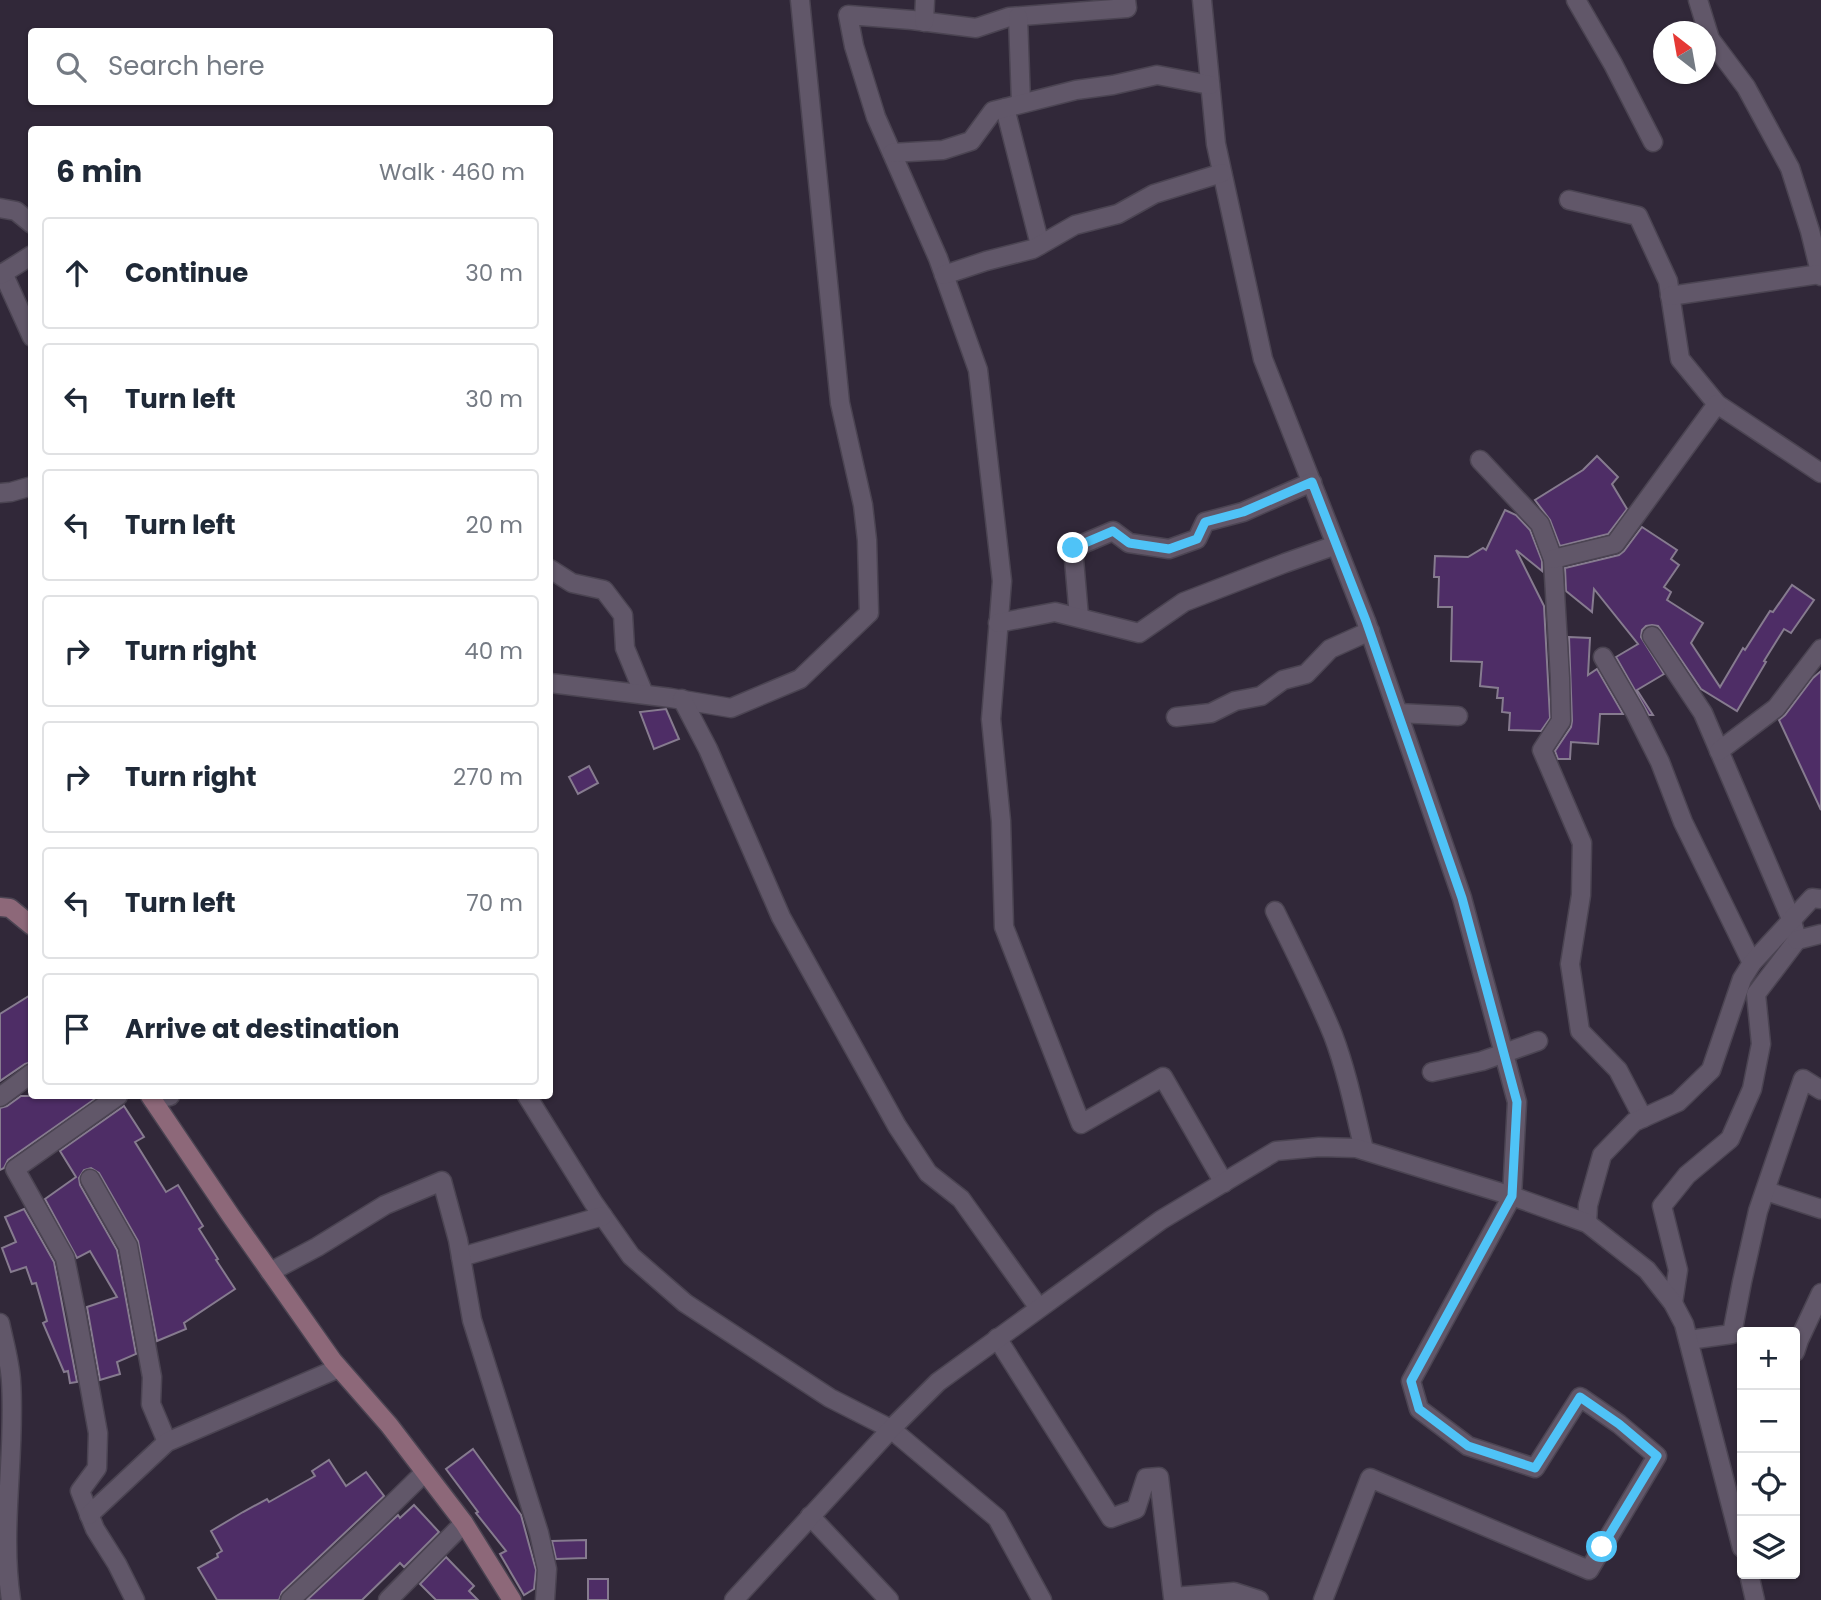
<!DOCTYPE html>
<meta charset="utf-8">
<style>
:root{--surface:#fff;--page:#f6f6f7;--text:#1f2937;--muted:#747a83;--line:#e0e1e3}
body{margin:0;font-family:Poppins,sans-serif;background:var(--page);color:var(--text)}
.controls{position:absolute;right:21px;bottom:21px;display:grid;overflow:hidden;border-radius:7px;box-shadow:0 2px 5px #0004}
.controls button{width:63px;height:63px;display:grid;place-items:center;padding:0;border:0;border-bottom:2px solid var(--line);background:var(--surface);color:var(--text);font:35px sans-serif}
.compass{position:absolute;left:1653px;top:21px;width:63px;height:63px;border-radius:50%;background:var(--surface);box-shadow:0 2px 5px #0004;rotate:329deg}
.stop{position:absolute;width:21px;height:21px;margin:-16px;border:5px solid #4fc3f7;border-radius:50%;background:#fff}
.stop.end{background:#4fc3f7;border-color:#fff;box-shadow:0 2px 7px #0008}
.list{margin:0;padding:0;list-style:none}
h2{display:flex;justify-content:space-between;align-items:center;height:91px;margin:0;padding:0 28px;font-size:30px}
h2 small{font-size:23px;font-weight:400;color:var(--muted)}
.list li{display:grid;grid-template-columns:46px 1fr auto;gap:21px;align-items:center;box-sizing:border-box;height:112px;margin:0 14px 14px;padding:0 14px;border:2px solid var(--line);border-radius:7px}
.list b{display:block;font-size:26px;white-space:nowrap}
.list em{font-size:23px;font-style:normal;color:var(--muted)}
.icon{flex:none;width:38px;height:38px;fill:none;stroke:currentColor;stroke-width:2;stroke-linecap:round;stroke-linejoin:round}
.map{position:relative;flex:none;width:1821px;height:1600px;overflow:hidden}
.search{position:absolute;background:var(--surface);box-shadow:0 2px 5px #0004;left:28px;top:28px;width:525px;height:77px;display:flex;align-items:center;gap:18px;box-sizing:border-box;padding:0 24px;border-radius:7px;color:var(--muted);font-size:26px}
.panel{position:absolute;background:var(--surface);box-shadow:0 2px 5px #0004;left:28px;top:126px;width:525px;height:973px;border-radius:7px}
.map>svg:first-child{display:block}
.building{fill:#4e2d66;stroke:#867b8f;stroke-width:2}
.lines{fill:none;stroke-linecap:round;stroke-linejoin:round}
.minor-casing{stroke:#4b4452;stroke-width:21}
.tertiary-casing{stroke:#4b4452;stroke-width:21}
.secondary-casing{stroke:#4b4452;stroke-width:21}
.minor{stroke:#615769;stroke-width:18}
.tertiary{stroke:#615769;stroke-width:18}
.secondary{stroke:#8d6879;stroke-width:18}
.route{stroke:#4fc3f7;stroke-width:9}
</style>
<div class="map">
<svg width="1821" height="1600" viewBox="0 0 1821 1600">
<rect width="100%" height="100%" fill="#312839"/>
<!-- building -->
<g class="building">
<polygon points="1597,456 1618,477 1612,484 1627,509 1608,534 1560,546 1550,520 1535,500 1583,470"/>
<polygon points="1505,510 1516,515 1530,530 1542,561 1542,571 1516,550 1544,606 1550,718 1541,731 1509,730 1510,713 1502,712 1503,698 1497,698 1498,688 1480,686 1482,662 1451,661 1452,607 1438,607 1439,577 1434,577 1435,556 1468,557 1483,548 1486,550"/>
<polygon points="1642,527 1677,550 1671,559 1679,565 1664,587 1671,592 1667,600 1703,623 1691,643 1720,687 1743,648 1745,650 1770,611 1773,612 1792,585 1814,600 1791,633 1784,629 1764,661 1766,662 1737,711 1701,689 1661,630 1658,626 1652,625 1646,626 1642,630 1641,637 1664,674 1637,690 1653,715 1649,715 1616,657 1638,644 1594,589 1592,612 1566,591 1565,568 1619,555 1624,551"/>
<polygon points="1569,637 1590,638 1588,675 1597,669 1623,714 1600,714 1598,744 1571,742 1570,759 1558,759 1555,751 1571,727 1572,721"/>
<polygon points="1821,671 1821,810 1779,720 1785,715 1813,678"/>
<polygon points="666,709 679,739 654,749 640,712"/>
<polygon points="589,766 598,783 578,794 569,777"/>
<polygon points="32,994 32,1062 25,1064 0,1081 0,1014"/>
<polygon points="21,1096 99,1096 8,1160 4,1168 0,1170 0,1108 7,1106"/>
<polygon points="124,1106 144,1137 135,1142 166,1192 178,1185 203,1226 199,1229 218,1259 216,1260 235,1289 184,1323 186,1329 157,1341 138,1241 99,1173 91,1168 84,1170 79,1178 80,1185 117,1250 136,1354 117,1362 120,1374 100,1380 87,1307 117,1297 90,1251 77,1258 45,1199 76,1177 60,1151"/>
<polygon points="24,1209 54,1262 77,1382 70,1383 68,1371 64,1372 43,1323 47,1321 36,1283 32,1284 26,1267 11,1272 2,1248 16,1242 5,1217"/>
<polygon points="473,1449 521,1515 536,1570 534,1589 524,1595 500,1554 506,1551 476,1513 478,1512 446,1469"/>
<polygon points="329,1460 346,1486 366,1472 384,1496 282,1592 279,1600 217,1600 198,1568 218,1557 217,1554 222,1551 211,1531 243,1512 267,1499 269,1502 315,1476 312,1471"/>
<polygon points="414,1505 439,1532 404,1567 400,1563 362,1600 307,1600 398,1515 400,1518"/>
<polygon points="586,1540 586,1558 556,1559 552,1541"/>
<polygon points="446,1557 474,1586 469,1591 478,1600 436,1600 420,1584"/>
<rect x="588" y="1579" width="20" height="21"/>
</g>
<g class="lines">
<defs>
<g id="minor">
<polyline points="1126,0 1127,8 1009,17 976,28 912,20 848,15 854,46 876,117 938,258 978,370 1002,581 991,719 1001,821 1004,927 1081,1124 1163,1077 1224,1183"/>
<polyline points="1202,0 1216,144 1263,359 1366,621 1462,898 1517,1102 1512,1196 1411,1381 1419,1409 1468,1446 1535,1468 1580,1397 1619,1424 1657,1456 1589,1570 1370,1478 1323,1600"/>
<polyline points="1576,0 1613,64 1653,142"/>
<polyline points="1698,0 1710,39 1746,87 1790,168 1810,231 1821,276"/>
<polyline points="1018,17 1021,103"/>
<polyline points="924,22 925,0"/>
<polyline points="1005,108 1040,245"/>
<polyline points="892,153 943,150 971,141 993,111 1076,90 1113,85 1157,75 1210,85"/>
<polyline points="1569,200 1638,216 1668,281 1680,359 1717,404 1821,473"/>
<polyline points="0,208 16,211 32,224"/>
<polyline points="3,273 32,337"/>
<polyline points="0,275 32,255"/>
<polyline points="944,275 986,261 1033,249 1075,225 1118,214 1154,194 1222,173"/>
<polyline points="1670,296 1820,274"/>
<polyline points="1480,460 1540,524 1553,559 1560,678 1561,721 1542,750 1582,843 1581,895 1570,964 1580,1031 1618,1070 1643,1118"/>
<polyline points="0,493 11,492 32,486"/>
<polyline points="1553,559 1615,544 1717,404"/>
<polyline points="550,569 572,583 604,590 623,615 625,648 644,694"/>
<polyline points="1079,617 1073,548 1113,531 1129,543 1169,549 1197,539 1205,522 1243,512 1312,482"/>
<polyline points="998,623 1055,612 1139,633 1184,602 1285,563 1336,545"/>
<polyline points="1652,636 1703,713 1792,921 1797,940 1756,994 1761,1044 1752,1089 1730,1139 1687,1175 1662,1206 1678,1270 1673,1303"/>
<polyline points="1603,657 1635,712 1660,762 1683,822 1752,963"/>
<polyline points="550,683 671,698 731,708 800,679 869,613 867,540 863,505 840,403 800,0"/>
<polyline points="682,699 708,749 781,917 897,1126 928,1173 961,1199 1039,1308"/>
<polyline points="1398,713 1458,716"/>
<polyline points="1176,717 1211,713 1235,701 1261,696 1283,680 1306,674 1330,649 1370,631"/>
<polyline points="1719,751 1776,708 1821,649"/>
<path d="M1275,911C1295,952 1316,993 1333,1035C1347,1072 1355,1112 1364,1150"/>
<polyline points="1797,940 1821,934"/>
<polyline points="1432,1072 1482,1061 1538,1041"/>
<polyline points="118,1096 15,1169 65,1258 77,1317 98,1433 97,1468 80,1491 95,1529 117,1564 135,1600"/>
<polyline points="527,1096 593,1202 631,1256 685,1303 830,1398 891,1429 997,1518 1042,1600"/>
<polyline points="0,1097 32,1073"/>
<polyline points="153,1100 170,1096"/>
<polyline points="90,1179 128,1246 152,1377 151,1404 167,1442"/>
<polyline points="1766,1191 1821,1209"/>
<polyline points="1587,1223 1588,1205 1602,1155 1634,1122 1678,1102 1711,1070 1742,979 1752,963 1812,898 1821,899"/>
<polyline points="461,1257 603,1216"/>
<polyline points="270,1272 317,1247 385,1205 442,1181 458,1240 472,1320 539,1533 547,1569 545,1600"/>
<path d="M0,1323C4,1342 10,1362 11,1381C16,1454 0,1527 11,1600"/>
<polyline points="997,1338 1111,1518 1136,1509 1146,1478 1159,1477 1173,1597 1234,1592 1259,1600"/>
<polyline points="1689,1340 1732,1334 1742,1282 1758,1211 1803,1079 1821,1090"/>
<polyline points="1795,1352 1799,1340 1821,1293"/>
<polyline points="89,1515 167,1442 339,1368"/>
<polyline points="810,1516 889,1600"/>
<polyline points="290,1600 370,1526 425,1472"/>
<polyline points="388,1600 464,1523"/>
</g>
<g id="tertiary">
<polyline points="1749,1574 1755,1600"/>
<polyline points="734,1600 891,1429 938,1382 1161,1220 1276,1151 1319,1147 1356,1148 1512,1196 1587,1223 1647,1270 1673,1303 1684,1324 1742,1548"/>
</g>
<g id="secondary">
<polyline points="0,907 10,908 32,926"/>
<polyline points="150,1096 231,1216 333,1361 389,1425 464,1523 512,1600"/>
</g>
</defs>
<!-- minor casing -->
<use href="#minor" class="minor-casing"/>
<!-- tertiary casing -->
<use href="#tertiary" class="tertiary-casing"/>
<!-- secondary casing -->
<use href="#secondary" class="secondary-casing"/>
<!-- minor -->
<use href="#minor" class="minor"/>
<!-- tertiary -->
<use href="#tertiary" class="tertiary"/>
<!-- secondary -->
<use href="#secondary" class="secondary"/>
</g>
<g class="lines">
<!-- route -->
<polyline class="route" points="1073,548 1113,531 1129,543 1169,549 1197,539 1205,522 1243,512 1312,482 1366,621 1462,898 1517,1102 1512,1196 1411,1381 1419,1409 1468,1446 1535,1468 1580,1397 1619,1424 1657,1456 1602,1547"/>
</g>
</svg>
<div class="controls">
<button>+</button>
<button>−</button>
<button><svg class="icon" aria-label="locate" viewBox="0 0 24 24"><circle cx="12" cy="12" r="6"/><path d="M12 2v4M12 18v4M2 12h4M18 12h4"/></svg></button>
<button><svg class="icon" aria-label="layers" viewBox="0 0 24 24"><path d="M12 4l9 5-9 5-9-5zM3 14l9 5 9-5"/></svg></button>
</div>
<svg class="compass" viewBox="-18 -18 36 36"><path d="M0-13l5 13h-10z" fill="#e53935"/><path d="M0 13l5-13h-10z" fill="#747a83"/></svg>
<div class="stop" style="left:1602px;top:1547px"></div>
<div class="stop end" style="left:1073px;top:548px"></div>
<div class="search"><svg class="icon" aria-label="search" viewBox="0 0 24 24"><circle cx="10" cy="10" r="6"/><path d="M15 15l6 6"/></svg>Search here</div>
<section class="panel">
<h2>6 min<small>Walk · 460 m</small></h2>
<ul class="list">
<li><svg class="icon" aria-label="ahead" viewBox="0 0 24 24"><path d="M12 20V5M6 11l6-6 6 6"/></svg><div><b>Continue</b></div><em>30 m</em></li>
<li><svg class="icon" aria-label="left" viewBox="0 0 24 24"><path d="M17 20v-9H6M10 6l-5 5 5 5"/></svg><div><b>Turn left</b></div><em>30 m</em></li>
<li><svg class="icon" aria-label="left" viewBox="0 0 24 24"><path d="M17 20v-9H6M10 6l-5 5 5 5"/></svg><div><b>Turn left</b></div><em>20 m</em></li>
<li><svg class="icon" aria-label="right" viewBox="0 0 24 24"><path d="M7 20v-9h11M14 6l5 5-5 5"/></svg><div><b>Turn right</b></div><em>40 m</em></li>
<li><svg class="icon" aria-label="right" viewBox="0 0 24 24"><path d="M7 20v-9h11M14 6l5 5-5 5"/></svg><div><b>Turn right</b></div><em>270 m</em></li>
<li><svg class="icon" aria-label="left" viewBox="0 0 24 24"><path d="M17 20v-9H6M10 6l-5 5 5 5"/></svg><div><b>Turn left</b></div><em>70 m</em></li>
<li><svg class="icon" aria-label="arrive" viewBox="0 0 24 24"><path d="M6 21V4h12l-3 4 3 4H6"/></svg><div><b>Arrive at destination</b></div></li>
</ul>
</section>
</div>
